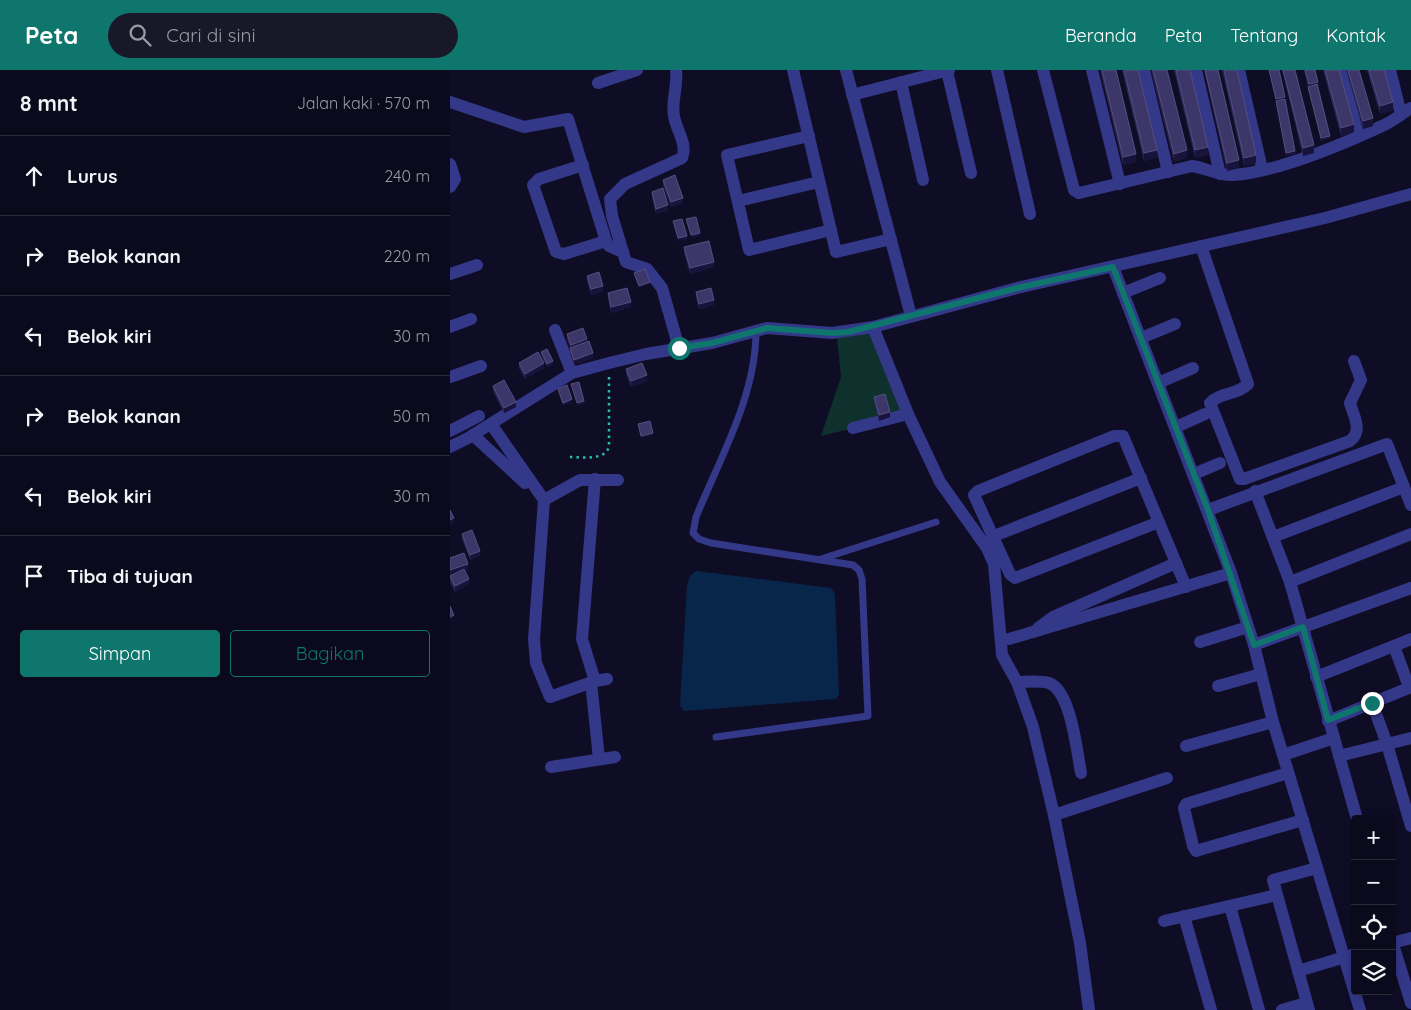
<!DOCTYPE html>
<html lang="id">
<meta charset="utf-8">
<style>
:root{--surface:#0b0a1c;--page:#191829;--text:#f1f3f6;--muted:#9a9aa3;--line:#2b2b3b;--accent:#0f766e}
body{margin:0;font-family:Quicksand,sans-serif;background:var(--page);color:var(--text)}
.controls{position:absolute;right:15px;bottom:15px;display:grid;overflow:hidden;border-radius:5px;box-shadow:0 2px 12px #0003}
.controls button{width:45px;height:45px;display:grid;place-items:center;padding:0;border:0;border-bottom:1px solid var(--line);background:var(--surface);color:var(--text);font:25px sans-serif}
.stop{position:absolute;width:15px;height:15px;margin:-11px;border:4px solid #0f766e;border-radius:50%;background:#fff}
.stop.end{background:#0f766e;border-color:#fff;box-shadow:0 1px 5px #0008}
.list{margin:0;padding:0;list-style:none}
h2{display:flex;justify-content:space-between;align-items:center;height:65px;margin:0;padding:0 20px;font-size:21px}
h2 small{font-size:16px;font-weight:400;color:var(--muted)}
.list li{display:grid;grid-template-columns:32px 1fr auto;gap:15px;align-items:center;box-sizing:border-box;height:80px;padding:0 20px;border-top:1px solid var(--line)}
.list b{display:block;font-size:19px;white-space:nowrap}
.list em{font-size:16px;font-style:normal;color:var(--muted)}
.actions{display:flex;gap:10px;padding:15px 20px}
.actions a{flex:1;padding:11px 0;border:1px solid var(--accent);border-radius:5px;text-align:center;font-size:18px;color:var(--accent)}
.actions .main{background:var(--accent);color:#fff}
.icon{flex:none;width:28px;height:28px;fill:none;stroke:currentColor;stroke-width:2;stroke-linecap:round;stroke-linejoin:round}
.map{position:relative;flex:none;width:961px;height:940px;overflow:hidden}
header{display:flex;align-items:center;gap:30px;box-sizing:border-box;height:70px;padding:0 25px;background:var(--accent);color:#fff}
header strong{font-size:24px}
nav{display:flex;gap:28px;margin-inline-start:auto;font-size:18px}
.search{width:350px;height:45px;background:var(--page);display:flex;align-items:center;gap:12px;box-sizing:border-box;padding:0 18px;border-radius:28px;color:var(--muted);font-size:19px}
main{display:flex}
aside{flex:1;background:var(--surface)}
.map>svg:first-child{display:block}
.green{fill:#0f312d}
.water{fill:#08264a}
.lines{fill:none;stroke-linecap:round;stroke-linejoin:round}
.path{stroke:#25c0aa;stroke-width:2.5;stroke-dasharray:2.5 4;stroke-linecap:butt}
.lane{stroke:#343889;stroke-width:7}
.street{stroke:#343889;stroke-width:12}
.wall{fill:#2a2456}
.shaded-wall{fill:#17133b}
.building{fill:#3c3768;stroke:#544f80}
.route{stroke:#0f766e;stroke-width:6}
</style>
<header>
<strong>Peta</strong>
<div class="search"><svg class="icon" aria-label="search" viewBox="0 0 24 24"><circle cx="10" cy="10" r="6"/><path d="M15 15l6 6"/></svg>Cari di sini</div>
<nav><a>Beranda</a><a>Peta</a><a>Tentang</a><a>Kontak</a></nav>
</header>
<main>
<aside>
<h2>8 mnt<small>Jalan kaki · 570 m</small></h2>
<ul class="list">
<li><svg class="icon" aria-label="ahead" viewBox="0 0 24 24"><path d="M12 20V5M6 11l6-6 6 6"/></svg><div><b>Lurus</b></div><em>240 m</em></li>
<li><svg class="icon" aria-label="right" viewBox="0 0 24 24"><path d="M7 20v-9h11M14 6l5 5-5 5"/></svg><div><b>Belok kanan</b></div><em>220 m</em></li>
<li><svg class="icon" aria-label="left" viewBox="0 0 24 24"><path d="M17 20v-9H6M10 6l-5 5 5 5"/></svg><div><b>Belok kiri</b></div><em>30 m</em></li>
<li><svg class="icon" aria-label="right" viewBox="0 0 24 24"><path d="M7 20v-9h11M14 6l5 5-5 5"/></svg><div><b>Belok kanan</b></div><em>50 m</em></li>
<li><svg class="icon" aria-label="left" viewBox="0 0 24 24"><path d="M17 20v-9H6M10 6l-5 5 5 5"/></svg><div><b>Belok kiri</b></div><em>30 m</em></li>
<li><svg class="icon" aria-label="arrive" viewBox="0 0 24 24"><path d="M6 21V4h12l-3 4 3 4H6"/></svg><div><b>Tiba di tujuan</b></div></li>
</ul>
<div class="actions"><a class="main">Simpan</a><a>Bagikan</a></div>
</aside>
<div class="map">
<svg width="961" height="940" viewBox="0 0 961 940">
<rect width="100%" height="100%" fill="#0f0d26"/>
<!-- green -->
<polygon class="green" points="426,257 461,344 371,366 391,307 387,266"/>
<!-- water -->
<polygon class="water" points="246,501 381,518 385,524 389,625 386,629 234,641 230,636 237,516 240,506"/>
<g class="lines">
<!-- path -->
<path class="path" d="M120,387C132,387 156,391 159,376V304"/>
<!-- lane -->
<g class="lane">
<polyline points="371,489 486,452"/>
<path d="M266,667L418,646L412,509L409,500L403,495L261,473L249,469L243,463L246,447C270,388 306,326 306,261"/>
</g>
<!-- street -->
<g class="street">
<path d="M226,0C228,17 221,31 224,46C226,60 238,74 232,88L175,114L160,129L162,146L176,192L197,199L212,218L229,278"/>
<polyline points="343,0 386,182 441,169"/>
<polyline points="396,0 461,246"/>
<polyline points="547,0 580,144"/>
<path d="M593,0L624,120L629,123L742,96C756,98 769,106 783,105C827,102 891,75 932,56C942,52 951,44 961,38"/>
<polyline points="642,0 670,114"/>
<polyline points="694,0 718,102"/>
<polyline points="746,0 770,104"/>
<polyline points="789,0 812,99"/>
<polyline points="892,0 908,65"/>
<polyline points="940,0 951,44"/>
<polyline points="497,1 521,103"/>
<polyline points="451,12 473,110"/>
<polyline points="148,13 187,0"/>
<polyline points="402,25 499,0"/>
<polyline points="0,32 74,57 118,49 156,171 159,176 173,182"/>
<polyline points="359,66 277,85 299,180 381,160"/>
<polyline points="0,94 5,109 0,117"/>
<polyline points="133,95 89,109 83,115 106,182 114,184 156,171"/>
<polyline points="288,131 369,112"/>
<path d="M751,176L798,314C788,325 770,322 760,333L790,409H794L900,371C913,361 904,347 900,333L911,310L904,291"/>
<polyline points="663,197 781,503 804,575 823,652 910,940"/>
<polyline points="0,204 27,195"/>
<polyline points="673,223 710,208"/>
<polyline points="0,257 21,249"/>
<polyline points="423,257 458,344 490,412 537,478 544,494 552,585 567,612 583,657 604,745 630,873 639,940"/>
<polyline points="105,260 122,303"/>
<polyline points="691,268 725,254"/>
<polyline points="0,307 31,296"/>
<polyline points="708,313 743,298"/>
<polyline points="41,354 94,430 84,569 86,593 100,627 145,611 157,609"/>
<polyline points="726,357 755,344"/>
<polyline points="403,358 458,344"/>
<polyline points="0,361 29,346"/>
<polyline points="23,365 75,413"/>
<polyline points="0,377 18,368 122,303 159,293 196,284 262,273 317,258 382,263 423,257 567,218 875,148 961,124"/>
<polyline points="744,404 770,393"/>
<polyline points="145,409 132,569 145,611"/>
<polyline points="805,421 840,512 907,749"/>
<polyline points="94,430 130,410 168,410"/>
<polyline points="758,440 937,374 961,435"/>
<polyline points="709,452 565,508 560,504 524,425 528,421 664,366 673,366 736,517"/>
<polyline points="544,466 691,408"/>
<polyline points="823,467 954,417"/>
<polyline points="840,512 961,464"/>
<polyline points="588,558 603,547 726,493"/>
<polyline points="559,569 781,503"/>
<polyline points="750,572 798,557"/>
<polyline points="804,575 961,518"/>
<polyline points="944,576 959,617"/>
<polyline points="866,607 961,569"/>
<polyline points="141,612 149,689"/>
<path d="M567,612C577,612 589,610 599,613C621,621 627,682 631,703"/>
<polyline points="768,616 811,604"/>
<polyline points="922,633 937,674 961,756"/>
<polyline points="878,651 961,617"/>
<polyline points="736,676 823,652"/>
<polyline points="833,685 884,668"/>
<polyline points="889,686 961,668"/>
<polyline points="101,697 165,687"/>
<polyline points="838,703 736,734 734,738 743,776 746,781 749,780 853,750"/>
<polyline points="604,745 717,708"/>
<polyline points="780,836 809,940"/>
<polyline points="734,846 761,940"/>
<polyline points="714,851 827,825"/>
<polyline points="942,871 961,933"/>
<polyline points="942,873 961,868"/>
<polyline points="848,901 905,884"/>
<polyline points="832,940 856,933"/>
<polyline points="859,940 823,810 867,798"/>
</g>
</g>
<!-- wall -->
<g class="wall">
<polygon points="650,0 666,0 686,92 673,95"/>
<polygon points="672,0 688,0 707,87 694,91"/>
<polygon points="701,0 717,0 737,88 724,92"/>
<polygon points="724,0 740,0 758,85 745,88"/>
<polygon points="754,0 768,0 789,98 777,101"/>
<polygon points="772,0 787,0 806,93 794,96"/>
<polygon points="819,0 829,0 845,84 836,86 826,31"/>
<polygon points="832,0 845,0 864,83 853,86"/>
<polygon points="854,0 865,0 880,68 871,71"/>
<polygon points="873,0 889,0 904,62 891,66"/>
<polygon points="896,0 909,0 923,56 913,59"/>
<polygon points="917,0 934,0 943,40 930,44"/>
<polygon points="213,110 233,133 221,137 213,115"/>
<polygon points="202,122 218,141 206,144 202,127"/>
<polygon points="234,177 264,197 240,204 234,182"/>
<polygon points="137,206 153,221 141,225 137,211"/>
<polygon points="246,222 264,235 249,239 246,227"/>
<polygon points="158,223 181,237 161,243 158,228"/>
<polygon points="117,264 137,272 143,288 124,295 120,283 120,278 117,269"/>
<polygon points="91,282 103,294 97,297 91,284"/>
<polygon points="69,293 94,298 75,309 69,298"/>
<polygon points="176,299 197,311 181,317 176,304"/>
<polygon points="43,316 66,337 54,343 43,321"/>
<polygon points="108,319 122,332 113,335 108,321"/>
<polygon points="424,327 440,347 429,351 424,333"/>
<polygon points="12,464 30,486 20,490 12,469"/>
<polygon points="0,488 18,499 15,500 19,514 5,522 0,512"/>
</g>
<!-- shaded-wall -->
<g class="shaded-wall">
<polygon points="868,12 868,15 859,17 859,14"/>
<polygon points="835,27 835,29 826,31 826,29"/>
<polygon points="943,32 943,40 930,44 930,36"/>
<polygon points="923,48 923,56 913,59 913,51"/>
<polygon points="904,54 904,62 891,66 891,58"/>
<polygon points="880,66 880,68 871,71 871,68"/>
<polygon points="864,75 864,83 853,86 853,78"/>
<polygon points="758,77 758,85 745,88 745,80"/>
<polygon points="707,80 707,87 694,91 694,83"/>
<polygon points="737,80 737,88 724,92 724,84"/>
<polygon points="845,81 845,84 836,86 836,83"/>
<polygon points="686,84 686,92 673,95 673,87"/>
<polygon points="806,85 806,93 794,96 794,88"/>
<polygon points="789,90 789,98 777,101 777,93"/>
<polygon points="233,128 233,133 221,137 221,132"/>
<polygon points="218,135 218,141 206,144 206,139"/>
<polygon points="250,163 250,166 241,168 241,165"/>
<polygon points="237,166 237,169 228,171 228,168"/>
<polygon points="264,192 264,197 240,204 240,198"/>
<polygon points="200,212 200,214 189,218 189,216"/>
<polygon points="153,216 153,221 141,225 141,219"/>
<polygon points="264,230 264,235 249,239 249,234"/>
<polygon points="181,232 181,237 161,243 161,237"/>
<polygon points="137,269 137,274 121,280 121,275"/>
<polygon points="143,283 143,288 124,295 124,290"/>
<polygon points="103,291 103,294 97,297 97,294"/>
<polygon points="94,293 94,298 75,309 75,304"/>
<polygon points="197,305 197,311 181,317 181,311"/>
<polygon points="122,329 122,332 113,335 113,333"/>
<polygon points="134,331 134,334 127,336 127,333"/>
<polygon points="66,332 66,337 54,343 54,338"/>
<polygon points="440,342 440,347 429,351 429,345"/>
<polygon points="203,363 203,365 191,368 191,366"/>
<polygon points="4,448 4,453 0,455 0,450"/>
<polygon points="30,481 30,486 20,490 20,485"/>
<polygon points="18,494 18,499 0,506 0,500"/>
<polygon points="19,509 19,514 5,522 5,516"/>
<polygon points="4,545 4,547 0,550 0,547"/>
</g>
<!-- building -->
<g class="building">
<polygon points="652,0 666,0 686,84 673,87"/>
<polygon points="674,0 688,0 707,80 694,83"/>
<polygon points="703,0 717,0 737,80 724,84"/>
<polygon points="726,0 740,0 758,77 745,80"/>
<polygon points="755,0 768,0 789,90 777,93"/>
<polygon points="774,0 787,0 806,85 794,88"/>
<polygon points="819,0 829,0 835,27 826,29"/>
<polygon points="833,0 845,0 864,75 853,78"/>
<polygon points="855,0 865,0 868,12 859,14"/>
<polygon points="875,0 889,0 904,54 891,58"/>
<polygon points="898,0 909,0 923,48 913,51"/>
<polygon points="919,0 934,0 943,32 930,36"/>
<polygon points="867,14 880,66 871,68 858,17"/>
<polygon points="835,29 845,81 836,83 826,31"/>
<polygon points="225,105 233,128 221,132 213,110"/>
<polygon points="213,118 218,135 206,139 202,122"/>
<polygon points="246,147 250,163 241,165 236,149"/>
<polygon points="232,149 237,166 228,168 223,151"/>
<polygon points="259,171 264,192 240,198 234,177"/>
<polygon points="195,199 200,212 189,216 184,203"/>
<polygon points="149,202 153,216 141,219 137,206"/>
<polygon points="177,218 181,232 161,237 158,223"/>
<polygon points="261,218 264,230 249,234 246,222"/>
<polygon points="133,258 137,269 121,275 117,264"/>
<polygon points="139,271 143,283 124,290 120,278"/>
<polygon points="97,279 103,291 97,294 91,282"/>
<polygon points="88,282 94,293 75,304 69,293"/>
<polygon points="192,293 197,305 181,311 176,299"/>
<polygon points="54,310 66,332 54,338 43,316"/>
<polygon points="129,312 134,331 127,333 121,314"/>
<polygon points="117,315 122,329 113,333 108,319"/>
<polygon points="435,324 440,342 429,345 424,327"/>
<polygon points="200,351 203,363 191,366 188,354"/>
<polygon points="0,440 4,448 0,450"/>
<polygon points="22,460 30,481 20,485 12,464"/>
<polygon points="14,483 18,494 0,500 0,488"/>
<polygon points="14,499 19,509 5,516 0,506"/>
<polygon points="0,536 4,545 0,547"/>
</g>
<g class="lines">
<!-- route -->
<polyline class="route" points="229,278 262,273 317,258 382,263 398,262 567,218 663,197 758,440 804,575 853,557 878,650 922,633"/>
</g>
</svg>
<div class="controls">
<button>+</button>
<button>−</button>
<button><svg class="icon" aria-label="locate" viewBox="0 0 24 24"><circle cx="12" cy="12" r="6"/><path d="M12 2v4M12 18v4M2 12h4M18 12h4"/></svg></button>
<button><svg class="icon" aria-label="layers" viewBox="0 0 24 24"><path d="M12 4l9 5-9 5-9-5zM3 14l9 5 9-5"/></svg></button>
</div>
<div class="stop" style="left:229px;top:278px"></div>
<div class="stop end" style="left:922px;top:633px"></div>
</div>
</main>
